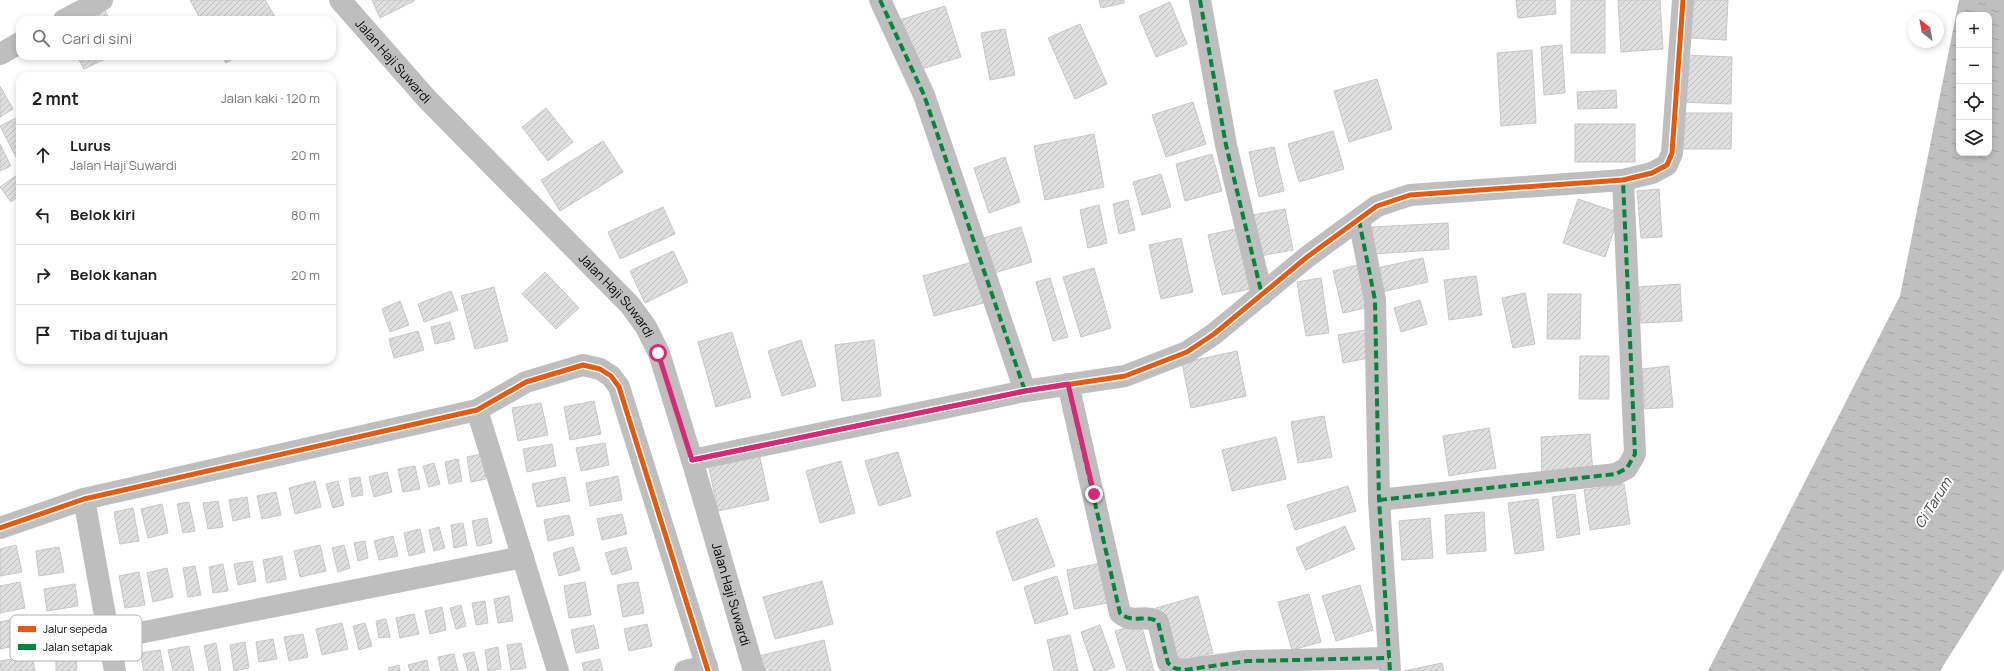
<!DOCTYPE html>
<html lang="id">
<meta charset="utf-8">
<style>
:root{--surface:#fff;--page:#f2f2f2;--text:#222;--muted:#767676;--line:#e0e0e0}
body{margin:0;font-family:Manrope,sans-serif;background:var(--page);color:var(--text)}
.controls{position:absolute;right:12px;top:12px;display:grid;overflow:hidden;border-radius:8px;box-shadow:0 2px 6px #0003}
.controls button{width:36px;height:36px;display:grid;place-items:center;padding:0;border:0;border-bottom:1px solid var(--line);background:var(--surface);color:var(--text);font:20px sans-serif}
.compass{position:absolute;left:1908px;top:12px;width:36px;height:36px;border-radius:50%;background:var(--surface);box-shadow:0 2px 6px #0003;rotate:329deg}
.stop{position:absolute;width:12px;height:12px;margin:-9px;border:3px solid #db2777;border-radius:50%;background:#fff}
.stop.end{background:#db2777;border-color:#fff;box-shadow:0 1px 4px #0008}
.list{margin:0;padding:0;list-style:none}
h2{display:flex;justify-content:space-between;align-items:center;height:52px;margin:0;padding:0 16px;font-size:17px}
h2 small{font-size:13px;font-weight:400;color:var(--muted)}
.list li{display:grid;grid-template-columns:26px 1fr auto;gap:12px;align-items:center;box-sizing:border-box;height:60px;padding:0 16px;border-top:1px solid var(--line)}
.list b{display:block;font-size:15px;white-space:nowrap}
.list p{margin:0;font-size:13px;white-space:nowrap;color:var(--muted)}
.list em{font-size:13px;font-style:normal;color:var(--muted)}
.icon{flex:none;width:22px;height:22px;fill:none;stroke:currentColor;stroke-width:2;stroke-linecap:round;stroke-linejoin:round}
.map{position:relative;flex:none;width:2004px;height:671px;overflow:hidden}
.search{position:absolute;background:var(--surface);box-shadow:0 2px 6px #0003;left:16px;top:16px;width:320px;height:44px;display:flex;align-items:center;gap:10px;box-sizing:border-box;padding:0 14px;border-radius:12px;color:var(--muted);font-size:15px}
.panel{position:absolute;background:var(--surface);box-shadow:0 2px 6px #0003;left:16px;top:72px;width:320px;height:292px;border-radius:12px}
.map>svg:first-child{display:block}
.water{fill:url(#water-ripples);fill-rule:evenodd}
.building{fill:url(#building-hatch);stroke:#c7c7c7}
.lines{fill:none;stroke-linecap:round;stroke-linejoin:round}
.minor{stroke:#bebebe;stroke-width:22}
.quiet{stroke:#00873e;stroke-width:4;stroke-dasharray:8 4;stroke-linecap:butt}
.cycleway-casing{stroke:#fff;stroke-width:8}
.cycleway{stroke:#e8590c;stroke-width:5}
.route{stroke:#db2777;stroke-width:5}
.labels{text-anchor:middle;stroke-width:4;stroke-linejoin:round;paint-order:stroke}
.street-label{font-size:13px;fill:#000;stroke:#fff}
.water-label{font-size:14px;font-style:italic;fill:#444;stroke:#fff}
.key{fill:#fff;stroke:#b2b2b2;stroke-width:1}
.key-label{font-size:11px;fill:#000}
</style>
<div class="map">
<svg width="2004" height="671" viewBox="0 0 2004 671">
<defs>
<pattern id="water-ripples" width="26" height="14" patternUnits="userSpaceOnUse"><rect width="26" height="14" fill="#bfbfbf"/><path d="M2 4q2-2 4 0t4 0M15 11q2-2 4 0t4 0" fill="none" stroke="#a2a2a2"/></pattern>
<pattern id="building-hatch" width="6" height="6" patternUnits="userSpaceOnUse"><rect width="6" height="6" fill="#dfdfdf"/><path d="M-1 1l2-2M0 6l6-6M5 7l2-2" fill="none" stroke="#bebebe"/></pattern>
</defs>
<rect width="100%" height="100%" fill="#fff"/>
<!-- water -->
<path class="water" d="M1959,0H2004V569L1940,671H1708L1900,296ZM1959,15H1989V153H1959Z"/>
<!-- building -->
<g class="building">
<polygon points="190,0 265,0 277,20 201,20"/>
<polygon points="372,0 414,0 414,1 380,18"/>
<polygon points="1099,0 1124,0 1124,3 1101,8"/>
<polygon points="1516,0 1555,0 1556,14 1518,18"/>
<rect x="1571" y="0" width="34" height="53"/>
<polygon points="1618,0 1660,0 1663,49 1621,52"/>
<polygon points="1692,0 1728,0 1726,40 1690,38"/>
<polygon points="1170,2 1187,44 1156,57 1139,16"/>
<polygon points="945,6 961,57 915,71 899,20"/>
<polygon points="103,7 110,20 77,20"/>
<polygon points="1080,24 1107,84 1075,99 1048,38"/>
<polygon points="1005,29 1015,75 990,80 981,33"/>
<polygon points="1562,45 1565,93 1544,95 1541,47"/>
<polygon points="1532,50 1536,123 1501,126 1497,53"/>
<polygon points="1682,55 1732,57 1731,104 1680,102"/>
<polygon points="77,56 111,56 84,69"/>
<polygon points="222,56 238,56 226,63"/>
<polygon points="1377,79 1392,129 1349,142 1334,91"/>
<polygon points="0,86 13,109 0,117"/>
<polygon points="1616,90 1617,108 1578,109 1577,92"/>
<polygon points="1193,102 1206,144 1166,157 1152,115"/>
<polygon points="546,108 573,142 548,161 522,127"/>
<polygon points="1679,113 1732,113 1731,149 1679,149"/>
<polygon points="20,116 20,160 18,161 0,126"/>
<rect x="1575" y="124" width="60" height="38"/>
<polygon points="1333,131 1344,169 1299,182 1288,144"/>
<polygon points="1094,134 1104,187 1045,200 1034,146"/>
<polygon points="603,141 623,172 560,211 541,180"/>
<polygon points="0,144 11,166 0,171"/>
<polygon points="1274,147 1284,191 1259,197 1249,152"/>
<polygon points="1212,154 1222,191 1185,201 1176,164"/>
<polygon points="1005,157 1020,202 989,213 974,168"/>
<polygon points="20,173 20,195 11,202 0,187"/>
<polygon points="1161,174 1171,207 1142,215 1133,182"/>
<polygon points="1659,189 1662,237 1641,238 1637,191"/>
<polygon points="1578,199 1620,213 1605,257 1563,243"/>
<polygon points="1128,200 1135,230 1119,234 1113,204"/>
<polygon points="1099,205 1107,243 1088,248 1080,210"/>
<polygon points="663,207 675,234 620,259 608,232"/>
<polygon points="1285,209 1293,250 1260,256 1252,215"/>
<polygon points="1448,223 1449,249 1373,254 1372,227"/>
<polygon points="1021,227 1032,262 994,273 983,238"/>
<polygon points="1240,228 1254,288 1222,295 1208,235"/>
<polygon points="1181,238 1193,292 1161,299 1149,245"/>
<polygon points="673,251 688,282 645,303 630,271"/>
<polygon points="1423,258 1428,282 1381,292 1377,268"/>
<polygon points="976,261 987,302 934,316 923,276"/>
<polygon points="1361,264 1370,307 1343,313 1333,271"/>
<polygon points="1094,268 1111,328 1081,337 1063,277"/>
<polygon points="545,272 579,308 556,329 522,294"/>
<polygon points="1476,276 1482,315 1449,320 1444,280"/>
<polygon points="1050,278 1068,337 1053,341 1036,282"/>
<polygon points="1321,278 1329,333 1306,336 1297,282"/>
<polygon points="1680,284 1682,321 1641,323 1639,287"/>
<polygon points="494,287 508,341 475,349 461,296"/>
<polygon points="451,291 458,310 424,322 418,304"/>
<polygon points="1525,293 1535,344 1513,348 1502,298"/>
<polygon points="1548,294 1581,294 1580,339 1547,339"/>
<polygon points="1420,300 1427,324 1401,332 1394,308"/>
<polygon points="400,301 409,325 390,332 382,309"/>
<polygon points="450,322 455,339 435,344 431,327"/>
<polygon points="1365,330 1369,358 1343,363 1338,335"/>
<polygon points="418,331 424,350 394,358 389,339"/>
<polygon points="732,332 751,397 716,407 698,342"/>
<polygon points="801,340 816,386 782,396 768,351"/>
<polygon points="874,340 881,396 842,401 835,345"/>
<polygon points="1237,351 1246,396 1191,408 1182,363"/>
<polygon points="1580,356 1609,356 1609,399 1579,399"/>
<polygon points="1669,366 1673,407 1645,409 1642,369"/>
<polygon points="594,401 601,434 570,440 564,407"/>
<polygon points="541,403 548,435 518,441 512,408"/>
<polygon points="1324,416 1332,457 1298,463 1291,422"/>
<polygon points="1489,428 1496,468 1449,476 1443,436"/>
<polygon points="1590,434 1593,474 1542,477 1541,437"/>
<polygon points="1276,437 1286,479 1232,491 1222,450"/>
<polygon points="605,443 609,465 581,471 576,448"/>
<polygon points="552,444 556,466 527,472 523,449"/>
<polygon points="898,452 911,496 879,506 865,461"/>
<polygon points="759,453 769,500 718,511 708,464"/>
<polygon points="482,454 486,479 471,482 467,457"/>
<polygon points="458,459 462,481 449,484 445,462"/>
<polygon points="841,461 855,513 820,523 806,471"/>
<polygon points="434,463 440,484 429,487 423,466"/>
<polygon points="415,466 420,489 403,492 398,469"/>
<polygon points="387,472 392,492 374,497 369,477"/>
<polygon points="618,476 622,500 590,506 586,483"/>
<polygon points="360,477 363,495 352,497 349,479"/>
<polygon points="565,477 570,501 537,507 532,484"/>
<polygon points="315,481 321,507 295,514 289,488"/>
<polygon points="338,481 344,505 333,508 326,484"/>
<polygon points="1624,484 1630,524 1590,530 1584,490"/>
<polygon points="1348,486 1356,511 1295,530 1287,505"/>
<polygon points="276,492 281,515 262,519 257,496"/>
<polygon points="1575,494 1580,534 1557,538 1552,497"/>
<polygon points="247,497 250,517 233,521 229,500"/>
<polygon points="1538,499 1544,550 1515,554 1508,503"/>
<polygon points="218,501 223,527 208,529 203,503"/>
<polygon points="189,502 195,531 183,533 177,504"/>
<polygon points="162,504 168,533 148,538 141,509"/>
<polygon points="133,508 139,541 120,544 114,512"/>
<polygon points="1484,512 1486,551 1447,554 1445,515"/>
<polygon points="622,514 627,534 602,540 597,519"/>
<polygon points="569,515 574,535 548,541 544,520"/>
<polygon points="487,518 492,543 477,546 472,521"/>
<polygon points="1037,518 1055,566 1013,581 996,532"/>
<polygon points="1430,518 1433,558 1402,560 1399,521"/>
<polygon points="463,523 467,545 454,548 451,525"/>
<polygon points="1345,526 1355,549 1306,570 1296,548"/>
<polygon points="439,527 445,548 434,551 429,530"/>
<polygon points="420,529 425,552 409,556 404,533"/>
<polygon points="393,536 398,556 379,560 374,541"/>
<polygon points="365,541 368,558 358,561 354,543"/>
<polygon points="16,545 22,572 0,576 0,549"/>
<polygon points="320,545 326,571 300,577 294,551"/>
<polygon points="344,545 350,568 338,572 332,548"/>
<polygon points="59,547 64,572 39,576 36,551"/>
<polygon points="573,547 580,570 559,576 553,553"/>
<polygon points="626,547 632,569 612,575 605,553"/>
<polygon points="282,556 286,579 267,583 263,560"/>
<polygon points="252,561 256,581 238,585 234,564"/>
<polygon points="1106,562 1113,602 1074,609 1067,570"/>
<polygon points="223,564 228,591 213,593 209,567"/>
<polygon points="195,566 201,595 188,597 183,568"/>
<polygon points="167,568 173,597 153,602 147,573"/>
<polygon points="139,572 145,605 125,608 119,576"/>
<polygon points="1057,576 1068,614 1035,624 1024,587"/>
<polygon points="822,581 833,624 775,639 763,597"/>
<polygon points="20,582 25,608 0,613 0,586"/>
<polygon points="585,582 591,615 569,618 564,586"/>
<polygon points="638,582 644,613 623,617 617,585"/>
<polygon points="75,584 78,606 47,611 44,589"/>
<polygon points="1360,585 1373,630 1336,641 1322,596"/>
<polygon points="1309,594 1321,642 1292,650 1278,602"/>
<polygon points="509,596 513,621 498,623 494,599"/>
<polygon points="1198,596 1213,653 1172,664 1156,608"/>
<polygon points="485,601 488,623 476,625 472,603"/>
<polygon points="461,605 466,626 456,629 450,608"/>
<polygon points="442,607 446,630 430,634 425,611"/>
<polygon points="414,614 419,634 400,638 396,618"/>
<polygon points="25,617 30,643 0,649 0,622"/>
<polygon points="386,619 390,637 379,638 376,621"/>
<polygon points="342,623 348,649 322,655 316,629"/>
<polygon points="365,623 372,646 359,650 353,626"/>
<polygon points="647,624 652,646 629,651 624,629"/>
<polygon points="1141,624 1154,671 1127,671 1115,631"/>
<polygon points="594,625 599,648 576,653 571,630"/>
<polygon points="1100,625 1115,667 1104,671 1094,671 1081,632"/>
<polygon points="303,634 308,657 289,661 284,637"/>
<polygon points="1070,635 1078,671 1054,671 1047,640"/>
<polygon points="273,639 277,659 259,662 256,642"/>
<polygon points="824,640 831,671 759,671 755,657"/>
<polygon points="245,642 249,668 234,671 230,645"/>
<polygon points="216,643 221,671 209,671 204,646"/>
<polygon points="521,643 526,668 511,670 507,645"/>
<polygon points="189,646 194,671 173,671 168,650"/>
<polygon points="498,647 501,669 488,671 485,650"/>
<polygon points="160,650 164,671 144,671 140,653"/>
<polygon points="474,652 479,671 468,671 463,654"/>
<polygon points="454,654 458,671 441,671 438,657"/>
<polygon points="32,656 35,671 1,671 0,661"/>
<polygon points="76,657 77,671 56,671 56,658"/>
<polygon points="600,659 603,671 584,671 582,663"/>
<polygon points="427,660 429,671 410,671 408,665"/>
<polygon points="1442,663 1444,671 1404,671"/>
<polygon points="399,665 400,671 389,671 388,668"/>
</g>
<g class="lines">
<!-- minor -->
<g class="minor">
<path id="s1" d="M340,0L427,99L630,305L646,327L659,353L692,460L754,671"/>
<polyline points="880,0 924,95 1025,391"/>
<polyline points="1200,0 1226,145 1262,295"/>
<polyline points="64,20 102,0"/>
<polyline points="0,54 20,43"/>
<polyline points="1359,220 1375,300 1379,500 1390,671"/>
<path d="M1068,384L1120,613C1133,625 1146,613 1158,622L1168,663L1174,668L1184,670L1247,661L1389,658"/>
<polyline points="477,410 558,671"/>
<polyline points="692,460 1025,391 1125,376 1187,352 1214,334 1307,257 1377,206 1410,195 1623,180 1652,173 1667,165 1672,153 1683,0"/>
<polyline points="84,499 115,671"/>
<polyline points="1379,500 1616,474 1627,468 1635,454 1623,180"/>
<polyline points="0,528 84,499 477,410 526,382 583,365 600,369 611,376 619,387 708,671"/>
<polyline points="109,639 523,557"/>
<polyline points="685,671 707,666"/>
</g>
<!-- quiet -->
<g class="quiet">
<polyline points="880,0 924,95 1025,391"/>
<polyline points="1200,0 1226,145 1262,295"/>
<polyline points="1359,220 1375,300 1379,500 1390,671"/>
<path d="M1068,384L1120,613C1133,625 1146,613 1158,622L1168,663L1174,668L1184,670L1247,661L1389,658"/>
<polyline points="1379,500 1616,474 1627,468 1635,454 1623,180"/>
</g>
<defs>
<g id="cycleway">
<polyline points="692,460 1025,391 1125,376 1187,352 1214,334 1307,257 1377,206 1410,195 1623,180 1652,173 1667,165 1672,153 1683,0"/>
<polyline points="0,528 84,499 477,410 526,382 583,365 600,369 611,376 619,387 708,671"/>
</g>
</defs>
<!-- cycleway casing -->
<use href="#cycleway" class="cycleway-casing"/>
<!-- cycleway -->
<use href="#cycleway" class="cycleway"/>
</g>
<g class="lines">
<!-- route -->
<polyline class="route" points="658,353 692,460 1025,391 1068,384 1094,494"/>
</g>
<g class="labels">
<!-- street labels -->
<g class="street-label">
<text dy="5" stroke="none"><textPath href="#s1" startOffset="81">Jalan Haji Suwardi</textPath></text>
<text dy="5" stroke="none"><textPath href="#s1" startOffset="405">Jalan Haji Suwardi</textPath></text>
<text dy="5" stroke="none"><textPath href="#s1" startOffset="729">Jalan Haji Suwardi</textPath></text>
</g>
<!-- water labels -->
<g class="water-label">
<text transform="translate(1933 503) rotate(-58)" y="5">Ci Tarum</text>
</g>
</g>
<!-- legend -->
<rect x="10" y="615" width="132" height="46" rx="6" class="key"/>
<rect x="18" y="626" width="18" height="6" fill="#e8590c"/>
<rect x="18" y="644" width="18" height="6" fill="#00873e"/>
<g class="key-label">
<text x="43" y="633">Jalur sepeda</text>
<text x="43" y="651">Jalan setapak</text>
</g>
</svg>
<div class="controls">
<button>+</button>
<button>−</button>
<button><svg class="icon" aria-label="locate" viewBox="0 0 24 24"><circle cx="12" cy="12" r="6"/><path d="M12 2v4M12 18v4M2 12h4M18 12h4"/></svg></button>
<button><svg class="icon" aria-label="layers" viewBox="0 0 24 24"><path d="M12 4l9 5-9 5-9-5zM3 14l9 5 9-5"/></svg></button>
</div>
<svg class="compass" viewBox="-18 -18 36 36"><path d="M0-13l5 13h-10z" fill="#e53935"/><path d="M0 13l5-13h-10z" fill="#767676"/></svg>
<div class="stop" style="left:658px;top:353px"></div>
<div class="stop end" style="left:1094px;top:494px"></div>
<div class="search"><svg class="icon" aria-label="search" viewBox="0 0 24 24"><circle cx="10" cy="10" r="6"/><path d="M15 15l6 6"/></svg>Cari di sini</div>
<section class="panel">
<h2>2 mnt<small>Jalan kaki · 120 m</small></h2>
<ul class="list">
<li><svg class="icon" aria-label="ahead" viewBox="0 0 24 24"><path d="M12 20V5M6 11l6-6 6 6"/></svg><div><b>Lurus</b><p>Jalan Haji Suwardi</p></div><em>20 m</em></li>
<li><svg class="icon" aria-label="left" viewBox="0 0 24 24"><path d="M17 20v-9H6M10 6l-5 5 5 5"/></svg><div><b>Belok kiri</b></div><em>80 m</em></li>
<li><svg class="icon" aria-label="right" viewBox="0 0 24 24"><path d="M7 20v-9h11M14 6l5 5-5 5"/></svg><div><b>Belok kanan</b></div><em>20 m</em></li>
<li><svg class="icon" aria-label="arrive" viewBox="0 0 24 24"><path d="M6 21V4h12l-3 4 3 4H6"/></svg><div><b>Tiba di tujuan</b></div></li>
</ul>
</section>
</div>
